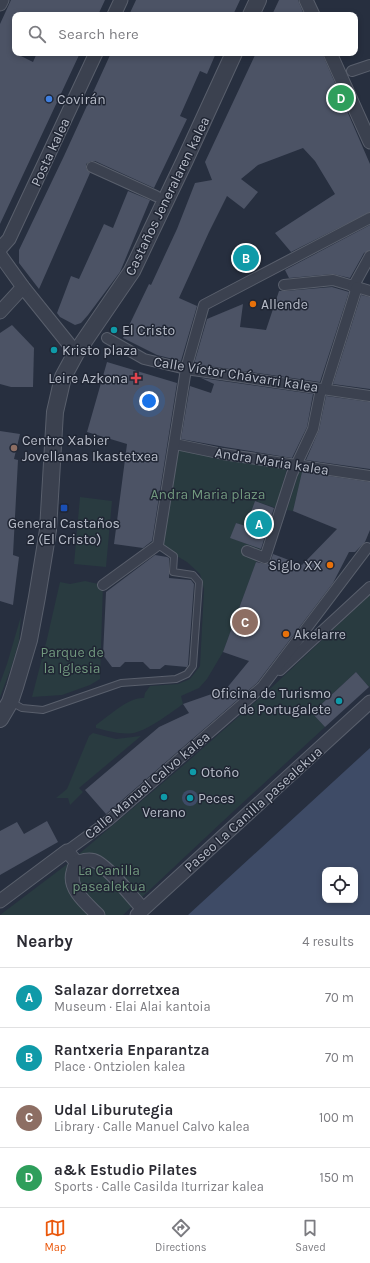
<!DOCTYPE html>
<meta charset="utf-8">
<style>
:root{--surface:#fff;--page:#f7f7f7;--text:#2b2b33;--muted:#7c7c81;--line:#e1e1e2;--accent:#ea580c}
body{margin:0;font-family:Karla,sans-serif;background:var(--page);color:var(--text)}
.controls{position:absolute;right:12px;bottom:12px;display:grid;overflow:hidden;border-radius:8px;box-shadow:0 2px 6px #0003}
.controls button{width:36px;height:36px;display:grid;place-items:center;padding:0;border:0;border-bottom:1px solid var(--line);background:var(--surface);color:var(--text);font:20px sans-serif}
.you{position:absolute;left:149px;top:401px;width:14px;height:14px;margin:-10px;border:3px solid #fff;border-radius:50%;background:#1a73e8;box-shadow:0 0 0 6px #1a73e833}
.badge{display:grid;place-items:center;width:26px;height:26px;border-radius:50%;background:var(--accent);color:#fff;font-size:13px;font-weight:700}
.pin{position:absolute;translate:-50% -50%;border:2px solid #fff;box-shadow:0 1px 4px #0006}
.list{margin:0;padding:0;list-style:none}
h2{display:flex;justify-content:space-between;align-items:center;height:52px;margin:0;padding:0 16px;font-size:17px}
h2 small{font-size:13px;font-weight:400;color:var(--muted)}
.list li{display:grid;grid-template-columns:26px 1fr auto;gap:12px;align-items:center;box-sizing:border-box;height:60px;padding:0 16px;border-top:1px solid var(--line)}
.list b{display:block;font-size:15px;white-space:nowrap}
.list p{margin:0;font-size:13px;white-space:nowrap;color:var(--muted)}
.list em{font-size:13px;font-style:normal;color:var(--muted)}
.icon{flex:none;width:22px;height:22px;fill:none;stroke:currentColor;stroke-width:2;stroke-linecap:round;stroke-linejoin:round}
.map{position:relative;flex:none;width:370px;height:915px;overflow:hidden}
.search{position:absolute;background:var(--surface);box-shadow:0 2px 6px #0003;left:12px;right:12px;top:12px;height:44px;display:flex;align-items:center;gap:10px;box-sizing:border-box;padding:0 14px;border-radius:8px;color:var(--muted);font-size:15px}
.sheet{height:292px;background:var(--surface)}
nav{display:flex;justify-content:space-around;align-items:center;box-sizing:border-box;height:56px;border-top:1px solid var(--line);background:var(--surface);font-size:11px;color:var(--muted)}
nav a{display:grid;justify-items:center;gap:2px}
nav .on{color:var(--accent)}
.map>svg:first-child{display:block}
.green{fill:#293b40}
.water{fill:#3e4b66;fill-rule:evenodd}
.building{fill:#4c5365}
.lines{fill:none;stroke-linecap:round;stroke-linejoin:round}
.service-casing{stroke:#595f6c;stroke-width:8}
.pedestrian-casing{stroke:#595f6c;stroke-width:12}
.minor-casing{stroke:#595f6c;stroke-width:15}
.tertiary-casing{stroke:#595f6c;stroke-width:18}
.service{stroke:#3b414f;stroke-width:6}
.pedestrian{stroke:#3b414f;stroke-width:10}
.minor{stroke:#3b414f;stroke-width:13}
.tertiary{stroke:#3b414f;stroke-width:16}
.shop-dot{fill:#3f7fe0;stroke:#202634;stroke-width:1.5}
.food-dot{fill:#e8710a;stroke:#202634;stroke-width:1.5}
.culture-dot{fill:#0f9aa8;stroke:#202634;stroke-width:1.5}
.health-dot{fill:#e0444e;stroke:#202634;stroke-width:1.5}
.education-dot{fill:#8d6e63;stroke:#202634;stroke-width:1.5}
.transit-dot{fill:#1a4fb4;stroke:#202634;stroke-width:1.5}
.labels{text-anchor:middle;stroke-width:3;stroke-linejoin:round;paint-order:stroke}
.poi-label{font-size:14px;fill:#b8bdc9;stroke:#202634;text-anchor:start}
.street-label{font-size:14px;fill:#b8bdc9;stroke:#202634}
.park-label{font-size:14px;fill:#71987e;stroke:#202634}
</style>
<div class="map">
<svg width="370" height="915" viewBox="0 0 370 915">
<rect width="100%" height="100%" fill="#272f3f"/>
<!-- green -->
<g class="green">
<path d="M174,448L287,468L276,508L255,501L246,526L236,523L231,538L261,549L223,652L207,679L199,688L181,696L183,704C172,712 149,729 137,732C125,736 108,731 96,728V725C109,716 128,697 144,698L145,693L150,686L178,684L190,679L200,666L204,589L200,574L187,562L158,545Z"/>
<polygon points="300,469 303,469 293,511 287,510"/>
<polygon points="80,497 112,501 106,567 74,564"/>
<polygon points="85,581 103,585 100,679 90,685 62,695 32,697 47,639 60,582 70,584"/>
<polygon points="370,595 370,686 369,687 356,672 312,713 325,727 223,821 123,915 0,915 66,865 185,764 271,688"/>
<polygon points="21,616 19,641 11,668 0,697 0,683 7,664"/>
<polygon points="93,733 116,739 141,736 79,788 83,792 70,805 68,798 56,798 67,789 89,736"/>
</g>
<!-- water -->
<g class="water">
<path d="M370,748V915H188ZM325,870H355V900H325Z"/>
<circle cx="190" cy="798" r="8"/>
</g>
<!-- building -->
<g class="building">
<polygon points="11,0 105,0 98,15 15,15 15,53 33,62 37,53 80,53 0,224 0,24"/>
<polygon points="136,0 240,0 233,15 129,15"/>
<polygon points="279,0 298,0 304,15 272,15"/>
<polygon points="111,53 216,53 207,74 200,71 180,116 187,119 154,188 95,161 91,161 86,164 86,168 90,173 39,289 19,263 19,250 64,156"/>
<polygon points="256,53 322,53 370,164 370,212 291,252 275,233 335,194 315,161 303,148 258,165 241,179 258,192 244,209 227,196 209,232 179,298 197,306 181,361 157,355 123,338 149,284 151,285 177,229 195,183 212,180 205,162"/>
<polygon points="128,191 150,200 120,272 88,315 81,323 75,325 60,317 57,313 71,276 79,279 104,224 113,228"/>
<polygon points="370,225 370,250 364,253 350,278 333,274 289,278 285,270"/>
<polygon points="332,287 349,292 320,382 194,364 207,319 243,304 240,327 266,330 279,291 285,291"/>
<polygon points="361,295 370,297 370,389 333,384"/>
<polygon points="12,325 34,348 33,387 11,387 0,384 0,333"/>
<polygon points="107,362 177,383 152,541 143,548 114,544 127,444 87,432"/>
<polygon points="201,378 313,394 307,427 292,458 225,447 181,439 190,386 211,393 214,384"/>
<polygon points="326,396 370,402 370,469 306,460 319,430"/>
<polygon points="0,431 20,434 14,459 18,460 13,555 19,557 13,605 0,601"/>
<polygon points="302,472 370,482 370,530 365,542 355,552 349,552 333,583 257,683 106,814 85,790 159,727 189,713 183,704 226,689 249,661 223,652 256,562 266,564 270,563 273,554 302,565 337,529 293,511"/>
<polygon points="255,501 274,508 261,549 230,538 236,523 246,526"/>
<polygon points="155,555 167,557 169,558 169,578 191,580 194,584 188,665 187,667 165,665 160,669 150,669 143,662 125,662 120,667 112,667 103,655 106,592"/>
<polygon points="356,672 369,687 325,727 312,713"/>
<polygon points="47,821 58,842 0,875 0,831 17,822 24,834"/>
</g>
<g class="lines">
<defs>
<polyline id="service" points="11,702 22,708 43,710 121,683 176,679 187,674 193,666 199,582 193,575 173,572 174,556 158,545"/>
<g id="pedestrian">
<polyline points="352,71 370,65"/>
<polyline points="92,167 156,196"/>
<polyline points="284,285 333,280 370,291"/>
<polyline points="353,287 370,256"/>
<polyline points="107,338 144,359 186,369 370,396"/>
<polyline points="325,389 357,287"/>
<polyline points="175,444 223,454 370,476"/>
<polyline points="247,551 265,558 292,474 313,429 321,389"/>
<polyline points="103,585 158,545 186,369 204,305 370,218"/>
<polyline points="280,670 370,587"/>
<polyline points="67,851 108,821 262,687 367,548"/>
</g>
<g id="minor">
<polyline points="306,0 313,15"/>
<polyline points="0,4 2,0"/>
<polyline points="114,15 121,0"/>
<polyline points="330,53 370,142"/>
<polyline points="0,249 9,239 96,53"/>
<polyline points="0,255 23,287 76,353"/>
<polyline points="0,312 23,287"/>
<polyline points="0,901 67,851 77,863"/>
<path d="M98,915C87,904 68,889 73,872C74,867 75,864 79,862C85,860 92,859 97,862C112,871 131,896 143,909"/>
<polyline points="137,915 370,702"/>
</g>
<g id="tertiary">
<polyline points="251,15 258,0"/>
<polyline points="0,719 10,702 15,687 29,640 37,597 48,530 55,412 63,377 76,353 132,271 185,160 234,53"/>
</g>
</defs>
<!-- service casing -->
<use href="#service" class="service-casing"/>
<!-- pedestrian casing -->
<use href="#pedestrian" class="pedestrian-casing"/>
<!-- minor casing -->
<use href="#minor" class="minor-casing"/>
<!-- tertiary casing -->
<use href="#tertiary" class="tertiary-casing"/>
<!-- service -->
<use href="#service" class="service"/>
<!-- pedestrian -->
<use href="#pedestrian" class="pedestrian"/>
<!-- minor -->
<use href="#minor" class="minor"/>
<!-- tertiary -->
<use href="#tertiary" class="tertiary"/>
</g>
<!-- markers -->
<circle class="shop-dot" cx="49" cy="99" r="4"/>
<g class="food-dot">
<circle cx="253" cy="304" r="4"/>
<circle cx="330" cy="565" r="4"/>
<circle cx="286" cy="634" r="4"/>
</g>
<g class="culture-dot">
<circle cx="114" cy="330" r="4"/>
<circle cx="54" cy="350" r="4"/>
<circle cx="339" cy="701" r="4"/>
<circle cx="193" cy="772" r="4"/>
<circle cx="164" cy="797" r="4"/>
<circle cx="190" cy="798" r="4"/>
</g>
<path class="health-dot" d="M134 372h4v4h4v4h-4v4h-4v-4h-4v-4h4z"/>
<circle class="education-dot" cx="14" cy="448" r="4"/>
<rect class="transit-dot" x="60" y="504" width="8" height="8" rx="2"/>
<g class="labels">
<!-- poi labels -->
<g class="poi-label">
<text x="57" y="104">Covirán</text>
<text x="261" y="309">Allende</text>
<text x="122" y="335">El Cristo</text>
<text x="62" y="355">Kristo plaza</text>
<text x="128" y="383" text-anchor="end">Leire Azkona</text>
<text x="22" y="445">Centro Xabier<tspan x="22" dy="16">Jovellanas Ikastetxea</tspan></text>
<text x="64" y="528" text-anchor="middle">General Castaños<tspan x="64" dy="16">2 (El Cristo)</tspan></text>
<text x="322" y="570" text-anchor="end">Siglo XX</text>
<text x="294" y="639">Akelarre</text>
<text x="331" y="698" text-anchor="end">Oficina de Turismo<tspan x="331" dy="16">de Portugalete</tspan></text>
<text x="201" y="777">Otoño</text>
<text x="198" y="803">Peces</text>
<text x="164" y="817" text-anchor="middle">Verano</text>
</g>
<!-- street labels -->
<g class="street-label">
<text transform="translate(50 152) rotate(-65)" y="5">Posta kalea</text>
<text transform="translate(167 196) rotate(-64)" y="5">Castaños Jeneralaren kalea</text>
<text transform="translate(236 374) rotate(9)" y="5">Calle Víctor Chávarri kalea</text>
<text transform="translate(272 461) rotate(9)" y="5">Andra Maria kalea</text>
<text transform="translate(147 785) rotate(-40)" y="5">Calle Manuel Calvo kalea</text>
<text transform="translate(253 809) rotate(-42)" y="5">Paseo La Canilla pasealekua</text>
</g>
<!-- park labels -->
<g class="park-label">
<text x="208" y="499">Andra Maria plaza</text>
<text x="72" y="657">Parque de<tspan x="72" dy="16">la Iglesia</tspan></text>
<text x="109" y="875">La Canilla<tspan x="109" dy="16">pasealekua</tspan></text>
</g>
</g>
</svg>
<div class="controls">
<button><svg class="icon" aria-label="locate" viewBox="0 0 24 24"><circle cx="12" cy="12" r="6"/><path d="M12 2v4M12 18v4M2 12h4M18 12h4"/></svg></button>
</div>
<div class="you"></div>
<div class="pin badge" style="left:259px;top:524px;background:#0f9aa8">A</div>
<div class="pin badge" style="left:246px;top:258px;background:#0f9aa8">B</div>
<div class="pin badge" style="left:245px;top:622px;background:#8d6e63">C</div>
<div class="pin badge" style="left:341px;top:98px;background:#2e9e5b">D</div>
<div class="search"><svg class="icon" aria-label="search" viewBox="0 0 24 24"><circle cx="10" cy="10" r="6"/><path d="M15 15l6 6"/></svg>Search here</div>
</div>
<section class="sheet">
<h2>Nearby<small>4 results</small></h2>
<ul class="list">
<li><span class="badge" style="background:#0f9aa8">A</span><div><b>Salazar dorretxea</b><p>Museum · Elai Alai kantoia</p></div><em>70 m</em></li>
<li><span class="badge" style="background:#0f9aa8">B</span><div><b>Rantxeria Enparantza</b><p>Place · Ontziolen kalea</p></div><em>70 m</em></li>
<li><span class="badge" style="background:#8d6e63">C</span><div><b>Udal Liburutegia</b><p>Library · Calle Manuel Calvo kalea</p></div><em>100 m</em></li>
<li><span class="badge" style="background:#2e9e5b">D</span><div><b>a&amp;k Estudio Pilates</b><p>Sports · Calle Casilda Iturrizar kalea</p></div><em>150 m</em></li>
</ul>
</section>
<nav>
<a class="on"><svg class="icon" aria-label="map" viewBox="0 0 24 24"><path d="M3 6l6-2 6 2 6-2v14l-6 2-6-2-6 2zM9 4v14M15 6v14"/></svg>Map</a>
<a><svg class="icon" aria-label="directions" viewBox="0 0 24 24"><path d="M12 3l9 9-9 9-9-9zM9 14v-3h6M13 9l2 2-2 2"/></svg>Directions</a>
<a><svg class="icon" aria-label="saved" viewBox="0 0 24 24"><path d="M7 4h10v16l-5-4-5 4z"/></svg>Saved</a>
</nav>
